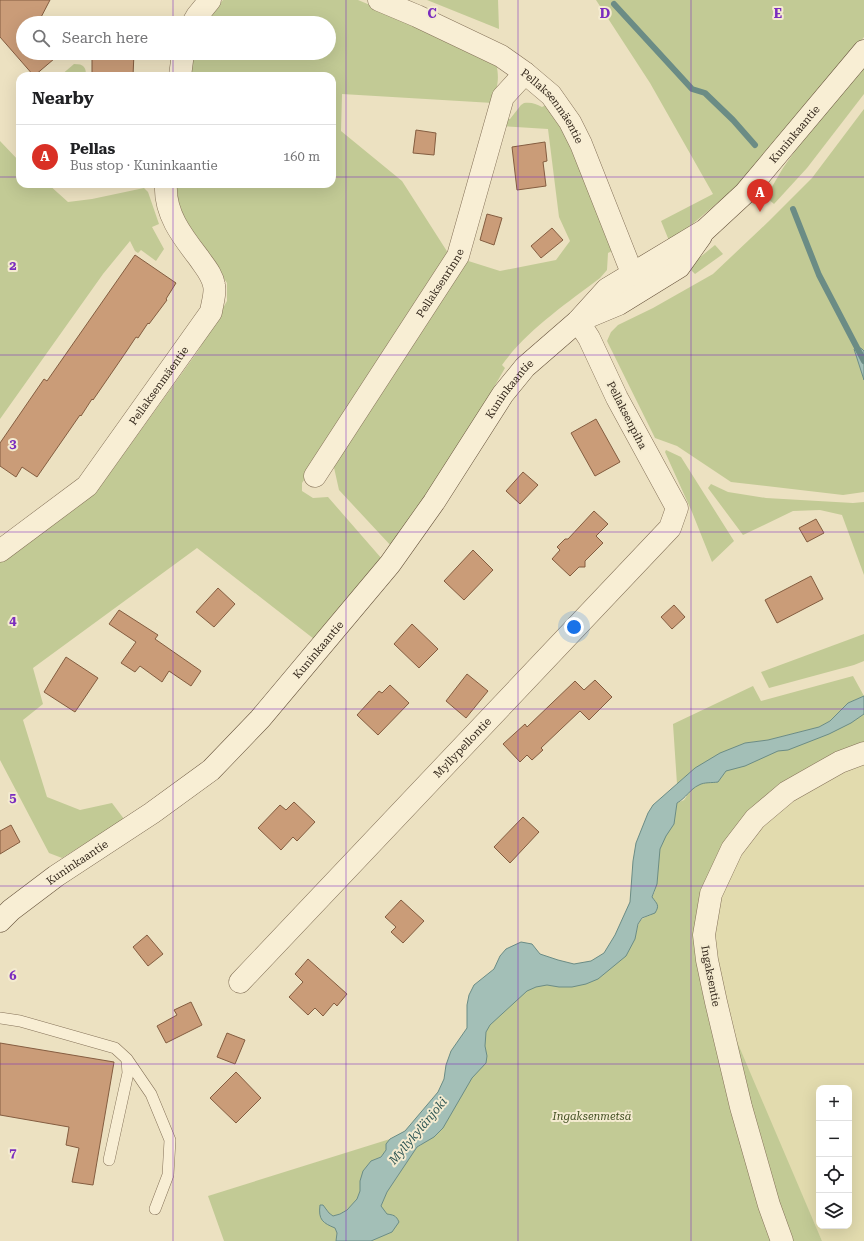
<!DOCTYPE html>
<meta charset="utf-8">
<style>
:root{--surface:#fff;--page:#f6f6f6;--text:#202124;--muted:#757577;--line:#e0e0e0;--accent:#d93025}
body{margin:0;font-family:"Roboto Serif",serif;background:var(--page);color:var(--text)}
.controls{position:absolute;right:12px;bottom:12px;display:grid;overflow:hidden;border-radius:8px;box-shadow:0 4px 16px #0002}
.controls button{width:36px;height:36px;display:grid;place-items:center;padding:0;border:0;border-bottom:1px solid var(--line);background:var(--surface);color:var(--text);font:20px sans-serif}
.you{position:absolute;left:574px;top:627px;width:14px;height:14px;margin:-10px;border:3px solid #fff;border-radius:50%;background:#1a73e8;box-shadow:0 0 0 6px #1a73e833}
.badge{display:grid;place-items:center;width:26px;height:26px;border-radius:50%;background:var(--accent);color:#fff;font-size:13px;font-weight:700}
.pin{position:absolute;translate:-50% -33px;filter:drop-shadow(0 1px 2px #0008)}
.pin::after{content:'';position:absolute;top:21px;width:14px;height:12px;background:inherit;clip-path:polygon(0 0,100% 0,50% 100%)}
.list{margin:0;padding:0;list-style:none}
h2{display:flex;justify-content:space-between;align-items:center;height:52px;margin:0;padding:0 16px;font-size:17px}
h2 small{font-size:13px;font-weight:400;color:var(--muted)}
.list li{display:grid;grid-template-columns:26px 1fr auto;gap:12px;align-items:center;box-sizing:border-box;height:64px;padding:0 16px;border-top:1px solid var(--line)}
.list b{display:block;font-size:15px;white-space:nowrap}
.list p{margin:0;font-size:13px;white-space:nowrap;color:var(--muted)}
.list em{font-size:13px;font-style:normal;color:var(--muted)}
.icon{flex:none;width:22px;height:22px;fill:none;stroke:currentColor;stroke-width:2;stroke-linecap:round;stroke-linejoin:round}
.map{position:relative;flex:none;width:864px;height:1241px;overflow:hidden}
.search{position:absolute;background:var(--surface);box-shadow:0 4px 16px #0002;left:16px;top:16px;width:320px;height:44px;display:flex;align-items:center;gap:10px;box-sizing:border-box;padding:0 14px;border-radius:22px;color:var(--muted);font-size:15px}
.panel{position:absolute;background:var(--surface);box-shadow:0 4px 16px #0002;left:16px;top:72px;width:320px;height:116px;border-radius:12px}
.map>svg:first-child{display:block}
.farmland{fill:#e2dbae;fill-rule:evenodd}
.green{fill:#c2ca95}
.water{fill:#a3bfb7;stroke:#6b8c85}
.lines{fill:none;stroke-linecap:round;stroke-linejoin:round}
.stream{stroke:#6b8c85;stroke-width:6}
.building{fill:#ca9c78;stroke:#845d40}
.service-casing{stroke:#857259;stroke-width:12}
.minor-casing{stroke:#857259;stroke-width:23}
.secondary-casing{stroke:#67533c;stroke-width:23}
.service{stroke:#f8eed4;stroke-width:11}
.minor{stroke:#f8eed4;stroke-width:22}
.secondary{stroke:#f8eed4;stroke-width:22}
.grid{fill:none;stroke:#7b2cbf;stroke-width:1;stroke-opacity:0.55}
.labels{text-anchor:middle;stroke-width:4;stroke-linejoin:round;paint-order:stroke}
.street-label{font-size:11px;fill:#35291d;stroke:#f4ebd0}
.park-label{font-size:11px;font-style:italic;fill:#445124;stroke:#f4ebd0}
.water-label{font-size:12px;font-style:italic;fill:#2d5553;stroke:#f4ebd0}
.grid-label{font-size:13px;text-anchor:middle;font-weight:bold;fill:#7b2cbf;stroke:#f4ebd0;stroke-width:4;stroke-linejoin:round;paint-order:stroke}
</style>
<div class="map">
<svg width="864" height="1241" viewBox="0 0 864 1241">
<rect width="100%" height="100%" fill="#ece1c1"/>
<!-- farmland -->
<path class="farmland" d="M864,749V1241H822L700,961L736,829L757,803L816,768ZM819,1088H849V1226H819Z"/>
<!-- green -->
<g class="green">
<path d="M223,0H358L411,22L496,63C500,79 497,87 493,103L342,94L341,131L402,181L450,256L302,483V491L313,498L328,497L382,559L314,639L197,548L33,668L43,704L23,720L47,797L80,810L112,803L124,819L62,858L49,853L0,760V562L97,491L198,351L227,301V283L182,219L175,184H332V76H189L194,53H329V23H204Z"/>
<polygon points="427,0 498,0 499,29"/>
<polygon points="596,0 864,0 864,37 809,108 735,188 670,243 661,221 713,194 650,83"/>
<path d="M74,64C84,64 86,67 86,76H60Z"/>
<polygon points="864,66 864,94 807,168 774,204 766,197 783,168 795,151"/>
<path d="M524,103C532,102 536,104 542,107L548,104L562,123L614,250L608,253L607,270L600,278C566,304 527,330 502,365L505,368L455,455L393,548L339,490L333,463L462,259L500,271L556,260L570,241L559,217L548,129L501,126L504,119H510L521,105Z"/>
<polygon points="864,109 864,351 862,349 854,349 864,380 864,492 843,495 731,482 677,446 655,438 607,341 611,332 618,325 653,308 713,274 769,221 812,178"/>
<polygon points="0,141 20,162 20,184 48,184 68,202 92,199 144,188 148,192 159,224 152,227 164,249 156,261 141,250 138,253 135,251 130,241 103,274 0,419"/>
<polygon points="715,245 723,254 695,274 688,267"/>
<polygon points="666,450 681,457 734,541 712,562 692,512 665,452"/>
<polygon points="711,484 728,492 766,498 853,503 864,502 864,575 842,515 820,510 793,511 743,535 708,488"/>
<polygon points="864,634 864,661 854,665 769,688 761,672"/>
<polygon points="853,676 864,696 848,703 830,721 819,727 768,740 745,743 695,768 677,784 673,724 753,686 761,701"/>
<path d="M864,714V749L816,768L757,803L736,829L699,911L724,1011L822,1241H369L382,1213L381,1206L387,1192L417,1147L421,1145L478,1036L526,985L587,979L636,934C639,922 639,919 651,915L652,898L655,891L659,848L675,814L677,803L684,800L690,791L700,784L705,783L721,772L853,721Z"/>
<path d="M390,1139C386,1145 387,1150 383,1155C379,1159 373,1159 370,1164C367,1169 363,1174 361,1180C360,1184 361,1188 360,1192C357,1203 344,1214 333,1216L329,1213L326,1208L337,1233L336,1241H224L208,1196Z"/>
</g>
<!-- water -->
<g class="water">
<polygon points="857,346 862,349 864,351 864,380 854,349"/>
<path d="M864,696V714L851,723L829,734L788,750L778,751L745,766L726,771L718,782C712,783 704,782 699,785C690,789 686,798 677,803L674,824L666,836L660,849L657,884L652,897C657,904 660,905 655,913L642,918L638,924L635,939L626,956L598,979L586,984L572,987H559L547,985L536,987L527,991L490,1025L486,1032L485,1046L487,1056L486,1063L472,1078L443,1128L434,1137L417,1147L387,1192L381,1206L387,1214C393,1215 396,1215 399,1222L392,1232L371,1241H336L337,1233L335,1228C323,1223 318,1220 320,1205H323L329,1213L333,1216L340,1214L347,1210L357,1199L360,1191V1181L363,1171L371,1161L381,1157L386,1150V1144L390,1139L405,1131L438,1092L444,1079L446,1065L451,1051L467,1028V1005L469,995L474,985L494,969L500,956L506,949L521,942L532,944L540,954L558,960L574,964L591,961L604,953L615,935L630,902L633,861L636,843L648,813L653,805L695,768L720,753L745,743L768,740L819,727L830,721L848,703Z"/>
</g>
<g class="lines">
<!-- stream -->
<g class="stream">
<polyline points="614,4 692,89 705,93 733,120 755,145"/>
<polyline points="793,209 819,275 864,361"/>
</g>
</g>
<!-- building -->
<g class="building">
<polygon points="0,0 50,0 38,23 23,23 23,53 61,53 34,76 0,37"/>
<polygon points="92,53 134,53 133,76 92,76"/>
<polygon points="416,130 436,133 434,155 413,153"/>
<polygon points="545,142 547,161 543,162 546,186 517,190 512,147"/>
<polygon points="487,214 502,218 494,245 480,240"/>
<polygon points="552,228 563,240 541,258 531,246"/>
<polygon points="135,255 176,283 166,299 167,300 149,324 148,323 138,338 136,337 126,352 93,400 92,399 81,416 80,415 37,477 22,467 16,477 0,466 0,443 44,379 47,381"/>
<polygon points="596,419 620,462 595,476 571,433"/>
<polygon points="523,472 538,485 520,504 506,491"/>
<polygon points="594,511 608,524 596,536 603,543 585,561 585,567 579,567 570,576 552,559 560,550 557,547 565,539 568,539"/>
<polygon points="816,519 824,533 807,542 799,528"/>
<polygon points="473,550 493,570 464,600 444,581"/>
<polygon points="811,576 823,599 777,623 765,600"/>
<polygon points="218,588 235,604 214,627 196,612"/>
<polygon points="674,605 685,617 672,629 661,617"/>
<polygon points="119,610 158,635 155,639 201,671 191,686 169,671 162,682 140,666 135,672 121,663 136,642 109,624"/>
<polygon points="412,624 438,649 419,668 394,644"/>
<polygon points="66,657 98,678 75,712 44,692"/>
<polygon points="467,674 488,691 466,718 446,701"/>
<polygon points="595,680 612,697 589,720 580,711 541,748 543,750 532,760 527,755 520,762 503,744 525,724 527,727 575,681 584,690"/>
<polygon points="390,685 409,703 378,735 357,715 379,691 382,693"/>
<polygon points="294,802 315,822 297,841 293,837 281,850 258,828 280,805 286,810"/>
<polygon points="523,817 539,832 510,863 494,847"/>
<polygon points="11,825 20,842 0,854 0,831"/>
<polygon points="401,900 424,921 403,943 391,932 396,927 385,917"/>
<polygon points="147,935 163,954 148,966 133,947"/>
<polygon points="308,959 347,994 337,1006 334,1003 323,1016 315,1008 308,1015 289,997 303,982 295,974"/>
<polygon points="191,1002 202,1025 166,1043 157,1026 177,1015 174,1010"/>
<polygon points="227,1033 245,1040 235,1064 217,1057"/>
<polygon points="0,1043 114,1062 93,1185 72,1182 79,1148 66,1145 69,1127 0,1115"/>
<polygon points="236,1072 261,1098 236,1123 210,1098"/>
</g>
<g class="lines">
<defs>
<g id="service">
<polyline points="0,1018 20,1021 115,1048 127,1059 151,1094 170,1140 168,1175 155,1209"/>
<polyline points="109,1160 128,1073 127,1060"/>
</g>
<g id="minor">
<path id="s1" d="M379,0L417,16L501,56L525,73L551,95L570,122L581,144L632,273L642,289"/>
<polyline points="193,23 197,16 210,0"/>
<polyline points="180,76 183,53"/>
<path id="s2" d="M315,476L458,256L503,97L525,73"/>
<path id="s3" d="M0,551L87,486L211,312C212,304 216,293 214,285C212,274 205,267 199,258C182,236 164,213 166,184"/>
<path id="s4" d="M240,982L670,528L677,508L617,398L589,338L578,321"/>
<polyline points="782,1241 769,1205 741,1107 716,1002 707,960 704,935 711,894 732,849 755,819 787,792 840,762 864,753"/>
</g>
<g id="secondary">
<polyline points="583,319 619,304 679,267 701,236"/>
<path id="s5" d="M0,921L11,910L56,876L152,813L211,770L260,719L390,564L434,502L503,394L525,367L578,321L607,289L705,230L745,193L864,51"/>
</g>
</defs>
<!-- service casing -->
<use href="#service" class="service-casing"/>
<!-- minor casing -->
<use href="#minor" class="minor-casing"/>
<!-- secondary casing -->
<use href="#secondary" class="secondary-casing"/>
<!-- service -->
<use href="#service" class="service"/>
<!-- minor -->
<use href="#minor" class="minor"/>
<!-- secondary -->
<use href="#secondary" class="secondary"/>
</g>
<!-- grid -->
<path class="grid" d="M173,0V23M346,0V1241M518,0V1241M691,0V1241M173,53V76M0,177H20M332,177H864M173,184V1241M0,355H864M0,532H864M0,709H864M0,886H864M0,1064H864"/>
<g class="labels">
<!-- street labels -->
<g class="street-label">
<text dy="4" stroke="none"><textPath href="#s1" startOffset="207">Pellaksenmäentie</textPath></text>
<text dy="4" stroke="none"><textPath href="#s5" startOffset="1131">Kuninkaantie</textPath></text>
<text dy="4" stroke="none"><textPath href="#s2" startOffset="230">Pellaksenrinne</textPath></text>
<text dy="4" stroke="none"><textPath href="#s3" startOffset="232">Pellaksenmäentie</textPath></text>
<text dy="4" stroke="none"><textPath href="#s5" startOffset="745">Kuninkaantie</textPath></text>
<text transform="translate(627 415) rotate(63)" y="4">Pellaksenpiha</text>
<text dy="4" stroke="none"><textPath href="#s5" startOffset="421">Kuninkaantie</textPath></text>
<text dy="4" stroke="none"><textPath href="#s4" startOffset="323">Myllypellontie</textPath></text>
<text dy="4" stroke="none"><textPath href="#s5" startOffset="97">Kuninkaantie</textPath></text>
<text transform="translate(711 976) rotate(79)" y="4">Ingaksentie</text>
</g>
<!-- park labels -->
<g class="park-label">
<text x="592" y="1120">Ingaksenmetsä</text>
</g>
<!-- water labels -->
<g class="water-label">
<text transform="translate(418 1131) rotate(-50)" y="4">Myllykylänjoki</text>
</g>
</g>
<g class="grid-label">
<text x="432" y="18">C</text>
<text x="605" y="18">D</text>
<text x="778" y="18">E</text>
<text x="13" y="270">2</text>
<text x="13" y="448">3</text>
<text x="13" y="625">4</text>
<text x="13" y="802">5</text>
<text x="13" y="980">6</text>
<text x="13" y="1157">7</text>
</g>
</svg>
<div class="controls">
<button>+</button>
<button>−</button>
<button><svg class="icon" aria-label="locate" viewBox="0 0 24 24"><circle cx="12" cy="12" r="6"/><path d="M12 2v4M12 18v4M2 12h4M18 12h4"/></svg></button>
<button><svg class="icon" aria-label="layers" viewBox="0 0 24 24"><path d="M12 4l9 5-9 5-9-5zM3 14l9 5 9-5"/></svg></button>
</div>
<div class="you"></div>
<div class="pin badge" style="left:760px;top:212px">A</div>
<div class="search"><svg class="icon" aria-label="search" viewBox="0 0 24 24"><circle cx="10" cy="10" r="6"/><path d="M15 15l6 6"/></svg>Search here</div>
<section class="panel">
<h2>Nearby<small></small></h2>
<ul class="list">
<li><span class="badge">A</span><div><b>Pellas</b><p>Bus stop · Kuninkaantie</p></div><em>160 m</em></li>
</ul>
</section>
</div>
